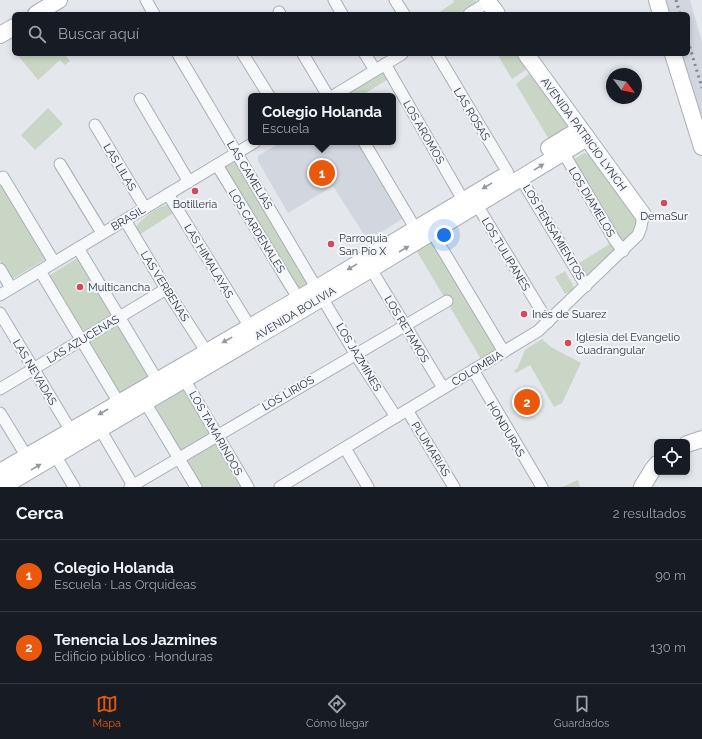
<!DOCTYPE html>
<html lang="es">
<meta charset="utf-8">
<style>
:root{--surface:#171b24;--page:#242831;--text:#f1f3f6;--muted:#9ea1a6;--line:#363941;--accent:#ea580c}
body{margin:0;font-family:Raleway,sans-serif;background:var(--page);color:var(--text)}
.controls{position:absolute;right:12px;bottom:12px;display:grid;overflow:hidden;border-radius:6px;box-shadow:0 2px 6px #0003}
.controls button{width:36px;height:36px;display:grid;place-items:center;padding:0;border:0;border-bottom:1px solid var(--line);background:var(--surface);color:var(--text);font:20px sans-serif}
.compass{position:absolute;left:606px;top:68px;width:36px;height:36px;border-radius:50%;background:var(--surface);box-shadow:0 2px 6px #0003;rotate:122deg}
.you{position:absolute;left:444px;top:235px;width:14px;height:14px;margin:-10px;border:3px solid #fff;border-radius:50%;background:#1a73e8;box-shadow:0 0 0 6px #1a73e833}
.badge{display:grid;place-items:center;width:26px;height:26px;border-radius:50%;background:var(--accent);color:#fff;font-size:13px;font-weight:700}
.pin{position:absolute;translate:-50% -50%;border:2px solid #fff;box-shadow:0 1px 4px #0006}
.popup{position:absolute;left:248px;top:93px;width:148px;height:52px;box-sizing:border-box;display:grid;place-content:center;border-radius:6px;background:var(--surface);filter:drop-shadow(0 1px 3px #0005);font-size:13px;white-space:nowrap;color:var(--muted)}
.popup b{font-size:15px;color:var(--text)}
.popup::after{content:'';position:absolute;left:50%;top:100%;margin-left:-8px;border:8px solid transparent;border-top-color:var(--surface)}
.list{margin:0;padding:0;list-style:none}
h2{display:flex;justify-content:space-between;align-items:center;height:52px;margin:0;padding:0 16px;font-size:17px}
h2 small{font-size:13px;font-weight:400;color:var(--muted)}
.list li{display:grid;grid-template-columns:26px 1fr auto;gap:12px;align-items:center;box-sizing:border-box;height:72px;padding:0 16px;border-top:1px solid var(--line)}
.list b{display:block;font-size:15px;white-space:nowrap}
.list p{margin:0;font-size:13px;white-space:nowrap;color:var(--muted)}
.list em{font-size:13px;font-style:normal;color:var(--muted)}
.icon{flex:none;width:22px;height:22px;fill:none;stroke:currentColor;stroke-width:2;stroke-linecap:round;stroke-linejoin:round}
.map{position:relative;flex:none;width:702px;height:487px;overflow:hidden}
.search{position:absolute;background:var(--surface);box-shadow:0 2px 6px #0003;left:12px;right:12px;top:12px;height:44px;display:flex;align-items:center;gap:10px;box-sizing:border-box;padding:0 14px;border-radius:6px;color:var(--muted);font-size:15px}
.sheet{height:196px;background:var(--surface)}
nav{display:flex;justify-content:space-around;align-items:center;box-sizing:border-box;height:56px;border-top:1px solid var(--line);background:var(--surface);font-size:11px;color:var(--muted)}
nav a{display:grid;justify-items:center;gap:2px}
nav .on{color:var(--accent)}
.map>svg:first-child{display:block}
.built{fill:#d2d6de}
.green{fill:#c9d6c5}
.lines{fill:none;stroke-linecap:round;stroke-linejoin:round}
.street-casing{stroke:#a9aeb7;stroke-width:13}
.secondary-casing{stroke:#a9aeb7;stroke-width:18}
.street{stroke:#f7f8fa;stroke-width:11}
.secondary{stroke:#fff;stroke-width:16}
.rail{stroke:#7d8696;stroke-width:3;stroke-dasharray:2 4;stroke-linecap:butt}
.oneway{fill:#959aa2}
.poi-dot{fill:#d1495b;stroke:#f4f6f9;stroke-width:1.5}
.labels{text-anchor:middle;stroke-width:4;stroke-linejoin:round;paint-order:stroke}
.street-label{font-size:11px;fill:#2b3445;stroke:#f4f6f9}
.poi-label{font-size:11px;fill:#2b3445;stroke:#f4f6f9;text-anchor:start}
</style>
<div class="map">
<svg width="702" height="487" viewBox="0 0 702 487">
<rect width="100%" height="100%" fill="#e4e7ec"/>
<!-- built -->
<g class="built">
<polygon points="664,0 690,0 702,42 702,124 680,54 688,54 688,14 668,14"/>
<polygon points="281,142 360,142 405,217 368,241 333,186 288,213 258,161 258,156"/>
</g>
<!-- green -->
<g class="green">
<polygon points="453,0 476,0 474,4 458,14 437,14 454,2"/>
<polygon points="17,54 64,54 70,61 65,65 60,60 38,80"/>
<polygon points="497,54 518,54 527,69 512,79"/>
<polygon points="386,69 390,78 361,96 343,96"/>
<polygon points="530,73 567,124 566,131 550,141 516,84"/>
<polygon points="48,108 63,124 35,150 21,135"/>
<polygon points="584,153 592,156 637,219 632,238 586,281 576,265 616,240 571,161"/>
<polygon points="236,162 310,282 307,286 298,291 223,168"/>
<polygon points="0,182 48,258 12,279 0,260"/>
<path d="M170,204L175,212L139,235L135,228C143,217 157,207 170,204Z"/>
<polygon points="433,239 497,349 481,359 416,250"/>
<polygon points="79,257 152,380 120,400 47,277"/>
<polygon points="565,271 575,289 565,294 555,277"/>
<polygon points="542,339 551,347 581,363 562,403 554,407 530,365 516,373 514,370 517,369 525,350"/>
<polygon points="183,383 243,487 201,487 149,403"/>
<polygon points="578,480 580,487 562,487"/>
</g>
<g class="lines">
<defs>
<g id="street">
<polyline points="146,0 154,14"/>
<polyline points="334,0 342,14"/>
<polyline points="395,0 404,14"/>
<polyline points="279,12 280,14"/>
<polyline points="469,14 488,2"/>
<polyline points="178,54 356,355 396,417"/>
<polyline points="243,54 269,96"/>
<polyline points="303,54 328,96"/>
<polyline points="365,54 375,70"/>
<polyline points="437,54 508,173"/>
<polyline points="385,64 463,200"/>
<polyline points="333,96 402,54"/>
<polyline points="140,99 189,182"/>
<polyline points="95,125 145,208"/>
<polyline points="364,142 415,228"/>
<polyline points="563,152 614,239 623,251"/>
<polyline points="60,164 102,233"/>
<polyline points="217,165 298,298"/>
<polyline points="0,179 3,177 54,262"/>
<polyline points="521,179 586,286"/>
<polyline points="168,194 250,327"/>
<polyline points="477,205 548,322"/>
<polyline points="125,220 166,289 206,351"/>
<polyline points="432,232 504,352"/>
<polyline points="78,248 157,380"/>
<polyline points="0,269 11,288"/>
<polyline points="371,269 443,388"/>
<polyline points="40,271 119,403"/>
<polyline points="0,295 255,142"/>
<polyline points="0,313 71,431"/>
<polyline points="473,370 542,487"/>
<polyline points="184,379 248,487"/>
<polyline points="0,389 166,289"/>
<polyline points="145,402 196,487"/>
<polyline points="407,410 454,487"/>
<polyline points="0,413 27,457"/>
<polyline points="100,429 134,487"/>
<polyline points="345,448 368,487"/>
<polyline points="55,455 74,487"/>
<polyline points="130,487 447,301"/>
<polyline points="280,487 538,331 638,235 641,227 643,215"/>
</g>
<g id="secondary">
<polyline points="487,0 497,14"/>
<polyline points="657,0 661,14"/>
<polyline points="36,14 59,0"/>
<polyline points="0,35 14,27"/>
<polyline points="526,54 643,215"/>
<polyline points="673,54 702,147"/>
<polyline points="549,148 580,129"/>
<polyline points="687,444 702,439"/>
<polyline points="0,472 317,288 501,178"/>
<polyline points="2,487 371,269 587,138"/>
<polyline points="642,487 653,469 657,464"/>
</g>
</defs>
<!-- street casing -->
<use href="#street" class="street-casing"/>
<!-- secondary casing -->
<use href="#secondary" class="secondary-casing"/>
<!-- street -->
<use href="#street" class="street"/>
<!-- secondary -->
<use href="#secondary" class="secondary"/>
<!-- rail -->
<g class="rail">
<polyline points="676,0 680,14"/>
<polyline points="688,41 702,88"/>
</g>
</g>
<!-- one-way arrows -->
<defs><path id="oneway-solid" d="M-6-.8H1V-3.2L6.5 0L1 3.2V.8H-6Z"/></defs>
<g class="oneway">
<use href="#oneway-solid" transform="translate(539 167) rotate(-32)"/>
<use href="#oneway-solid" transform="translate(487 186) rotate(149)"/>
<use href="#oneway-solid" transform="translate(404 249) rotate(-31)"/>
<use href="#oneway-solid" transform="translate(352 267) rotate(149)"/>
<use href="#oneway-solid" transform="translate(227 340) rotate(151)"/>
<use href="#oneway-solid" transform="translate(103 412) rotate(150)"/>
<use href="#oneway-solid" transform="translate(36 467) rotate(-31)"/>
</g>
<!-- markers -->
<g class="poi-dot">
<circle cx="195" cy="191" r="4"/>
<circle cx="664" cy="203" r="4"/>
<circle cx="331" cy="244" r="4"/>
<circle cx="80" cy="287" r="4"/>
<circle cx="524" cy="314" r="4"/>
<circle cx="568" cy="343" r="4"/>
</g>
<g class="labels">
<!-- street labels -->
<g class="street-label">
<text transform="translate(472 114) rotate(59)" y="4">LAS ROSAS</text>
<text transform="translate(424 132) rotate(60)" y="4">LOS AROMOS</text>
<text transform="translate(584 134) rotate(54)" y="4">AVENIDA PATRICIO LYNCH</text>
<text transform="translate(120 167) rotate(59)" y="4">LAS LILAS</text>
<text transform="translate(250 175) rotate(59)" y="4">LAS CAMELIAS</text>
<text transform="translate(592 202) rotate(59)" y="4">LOS DIAMELOS</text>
<text transform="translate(128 218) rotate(-31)" y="4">BRASIL</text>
<text transform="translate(257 231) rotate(58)" y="4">LOS CARDENALES</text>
<text transform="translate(554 232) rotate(59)" y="4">LOS PENSAMIENTOS</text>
<text transform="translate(506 254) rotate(59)" y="4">LOS TULIPANES</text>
<text transform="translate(209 261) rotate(59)" y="4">LAS HIMALAYAS</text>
<text transform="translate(165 286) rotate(58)" y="4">LAS VERBENAS</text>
<text transform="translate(295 313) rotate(-31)" y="4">AVENIDA BOLIVIA</text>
<text transform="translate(407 329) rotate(59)" y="4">LOS RETAMOS</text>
<text transform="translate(83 339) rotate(-31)" y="4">LAS AZUCENAS</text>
<text transform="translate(359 357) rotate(59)" y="4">LOS JAZMINES</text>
<text transform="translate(477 368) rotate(-31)" y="4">COLOMBIA</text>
<text transform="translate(35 372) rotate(59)" y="4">LAS NEVADAS</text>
<text transform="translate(288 393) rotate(-30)" y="4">LOS LIRIOS</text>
<text transform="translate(506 429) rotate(59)" y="4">HONDURAS</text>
<text transform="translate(216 433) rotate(60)" y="4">LOS TAMARINDOS</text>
<text transform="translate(431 449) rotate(58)" y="4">PLUMARIAS</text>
</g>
<!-- poi labels -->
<g class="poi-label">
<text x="195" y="208" text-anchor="middle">Botilleria</text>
<text x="664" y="220" text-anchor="middle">DemaSur</text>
<text x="339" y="242">Parroquia<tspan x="339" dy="13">San Pío X</tspan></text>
<text x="88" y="291">Multicancha</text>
<text x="532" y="318">Inés de Suarez</text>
<text x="576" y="341">Iglesia del Evangelio<tspan x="576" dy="13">Cuadrangular</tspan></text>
</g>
</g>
</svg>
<div class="controls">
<button><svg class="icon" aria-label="locate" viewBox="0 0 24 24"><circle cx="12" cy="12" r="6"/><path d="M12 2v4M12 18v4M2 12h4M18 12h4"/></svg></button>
</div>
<svg class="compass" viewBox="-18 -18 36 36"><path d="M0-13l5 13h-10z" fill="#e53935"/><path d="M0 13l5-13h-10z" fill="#9ea1a6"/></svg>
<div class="you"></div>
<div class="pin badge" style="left:322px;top:173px">1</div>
<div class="popup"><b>Colegio Holanda</b>Escuela</div>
<div class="pin badge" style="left:527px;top:402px">2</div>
<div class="search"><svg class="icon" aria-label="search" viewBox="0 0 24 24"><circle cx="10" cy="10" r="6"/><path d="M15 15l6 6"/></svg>Buscar aquí</div>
</div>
<section class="sheet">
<h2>Cerca<small>2 resultados</small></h2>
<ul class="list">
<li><span class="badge">1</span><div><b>Colegio Holanda</b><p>Escuela · Las Orquideas</p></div><em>90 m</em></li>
<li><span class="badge">2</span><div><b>Tenencia Los Jazmines</b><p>Edificio público · Honduras</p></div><em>130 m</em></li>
</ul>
</section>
<nav>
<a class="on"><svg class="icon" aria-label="map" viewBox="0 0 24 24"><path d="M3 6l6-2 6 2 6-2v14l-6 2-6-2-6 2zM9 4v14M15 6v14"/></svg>Mapa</a>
<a><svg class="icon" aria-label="directions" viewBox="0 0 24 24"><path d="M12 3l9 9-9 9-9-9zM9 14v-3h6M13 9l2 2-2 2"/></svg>Cómo llegar</a>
<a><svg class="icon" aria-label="saved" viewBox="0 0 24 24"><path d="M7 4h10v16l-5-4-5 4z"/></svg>Guardados</a>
</nav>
